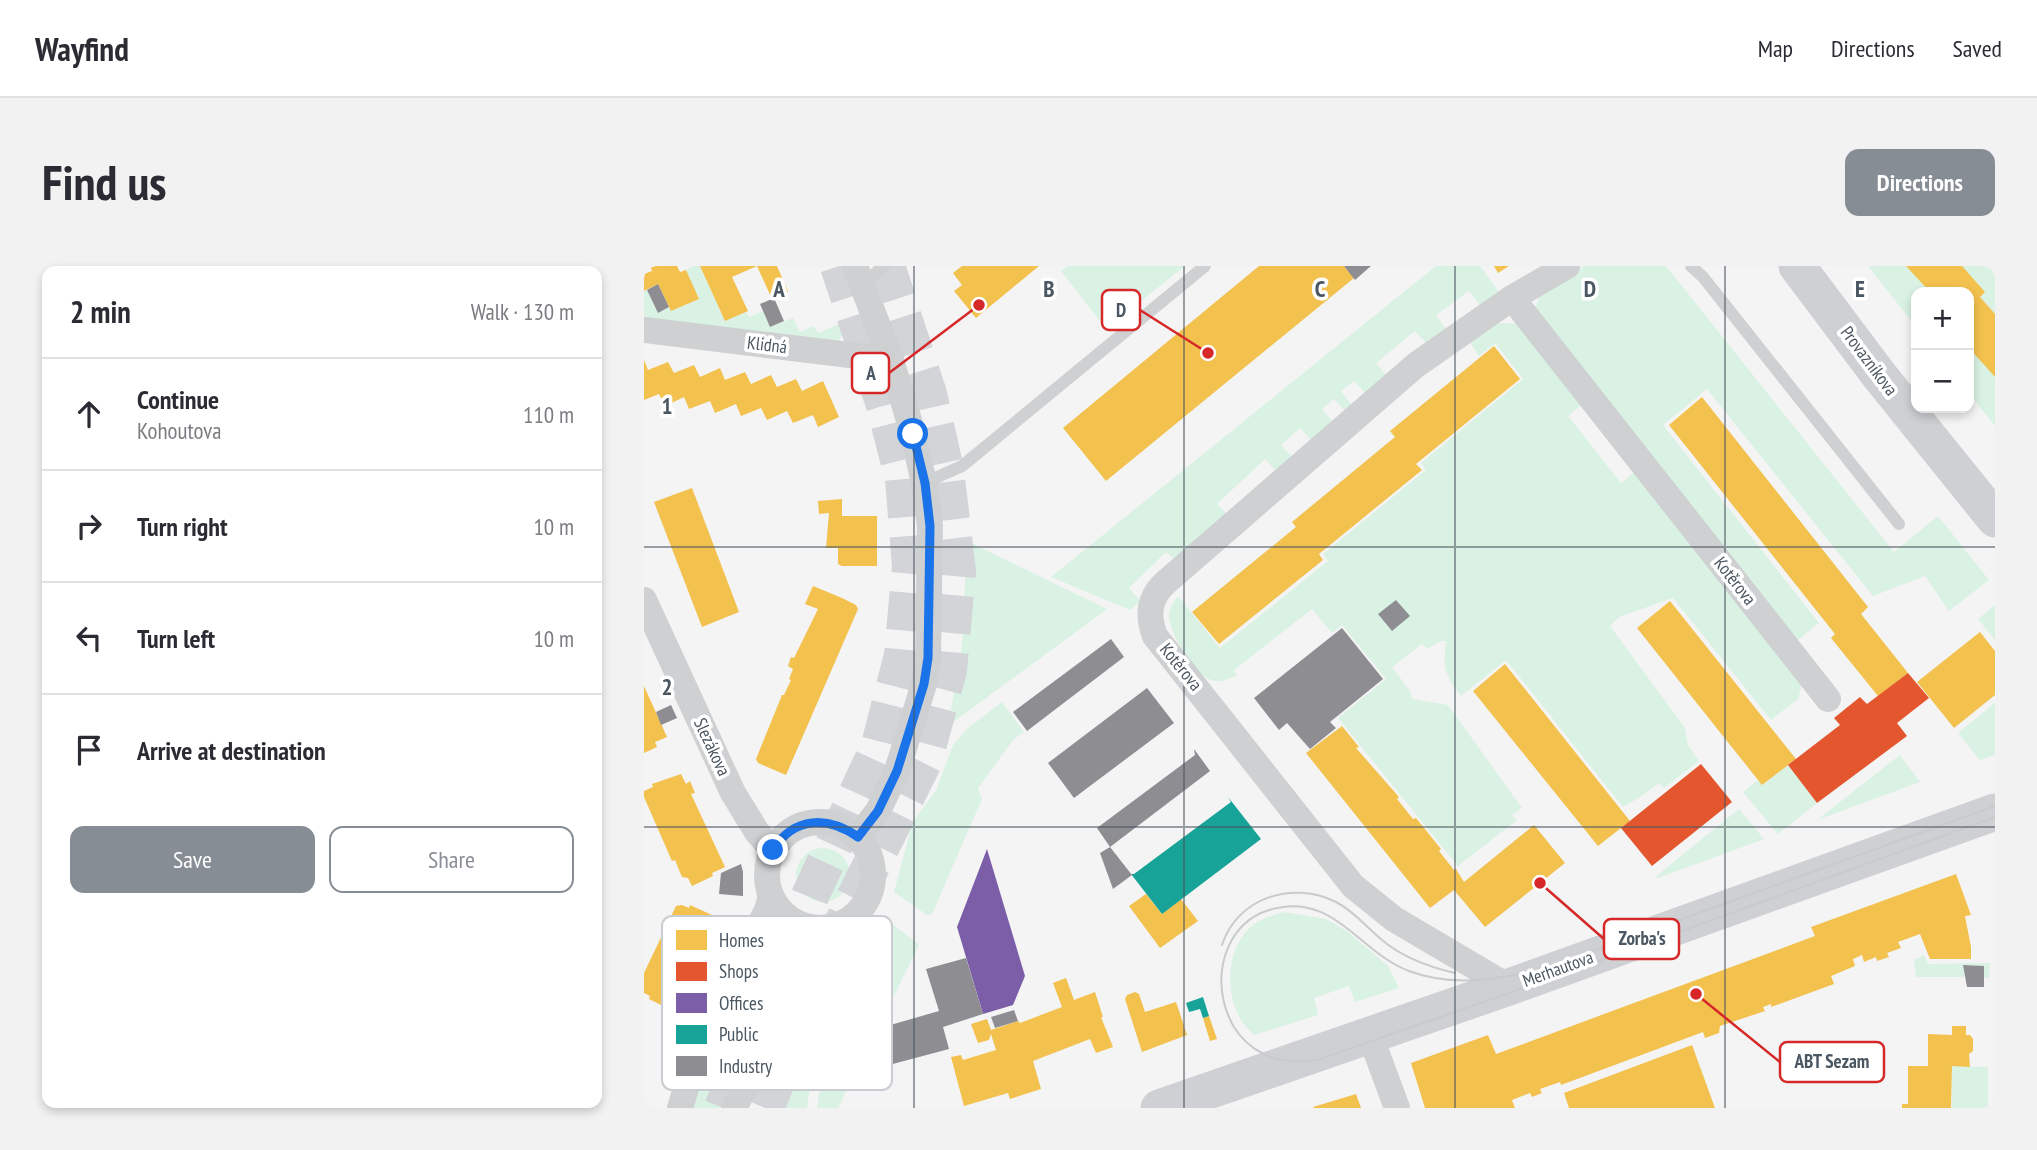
<!DOCTYPE html>
<meta charset="utf-8">
<style>
:root{--surface:#fff;--page:#f2f2f3;--text:#2b2b33;--muted:#7c7c81;--line:#e1e1e2;--accent:#868d94}
body{margin:0;font-family:"PT Sans Narrow",sans-serif;background:var(--page);color:var(--text)}
.controls{position:absolute;right:21px;top:21px;display:grid;overflow:hidden;border-radius:14px;box-shadow:0 4px 10px #0003}
.controls button{width:63px;height:63px;display:grid;place-items:center;padding:0;border:0;border-bottom:2px solid var(--line);background:var(--surface);color:var(--text);font:35px sans-serif}
.stop{position:absolute;width:21px;height:21px;margin:-16px;border:5px solid #1a73e8;border-radius:50%;background:#fff}
.stop.end{background:#1a73e8;border-color:#fff;box-shadow:0 2px 7px #0008}
.list{margin:0;padding:0;list-style:none}
h2{display:flex;justify-content:space-between;align-items:center;height:91px;margin:0;padding:0 28px;font-size:30px}
h2 small{font-size:23px;font-weight:400;color:var(--muted)}
.list li{display:grid;grid-template-columns:46px 1fr auto;gap:21px;align-items:center;box-sizing:border-box;height:112px;padding:0 28px;border-top:2px solid var(--line)}
.list b{display:block;font-size:26px;white-space:nowrap}
.list p{margin:0;font-size:23px;white-space:nowrap;color:var(--muted)}
.list em{font-size:23px;font-style:normal;color:var(--muted)}
.actions{display:flex;gap:14px;padding:21px 28px}
.actions a{flex:1;padding:16px 0;border:2px solid var(--accent);border-radius:14px;text-align:center;font-size:24px;color:var(--accent)}
.actions .main{background:var(--accent);color:#fff}
.icon{flex:none;width:38px;height:38px;fill:none;stroke:currentColor;stroke-width:2;stroke-linecap:round;stroke-linejoin:round}
.map{position:relative;flex:none;width:1351px;height:842px;overflow:hidden;border-radius:14px}
header{display:flex;align-items:center;gap:42px;box-sizing:border-box;height:98px;padding:0 35px;background:var(--surface);border-bottom:2px solid var(--line)}
header strong{font-size:33px}
nav{display:flex;gap:38px;margin-inline-start:auto;font-size:24px}
.intro{display:flex;align-items:center;justify-content:space-between;box-sizing:border-box;height:168px;padding:0 42px}
h1{margin:0;font-size:49px}
.button{padding:18px 32px;border-radius:14px;background:var(--accent);color:#fff;font-size:24px;font-weight:700}
main{display:flex;gap:42px;padding:0 42px}
aside{flex:1;background:var(--surface);border-radius:14px;box-shadow:0 4px 10px #0003}
.map>svg:first-child{display:block}
.green{fill:#d9f2e3}
.homes{fill:#f2c14e}
.shops{fill:#e4572e}
.offices{fill:#7b5ea7}
.public{fill:#17a398}
.industry{fill:#8d8d92}
.lines{fill:none;stroke-linecap:round;stroke-linejoin:round}
.highway-tunnel{stroke:#d2d4d7;stroke-width:38;stroke-dasharray:38 19;stroke-linecap:butt}
.lane{stroke:#ced0d2;stroke-width:12}
.street{stroke:#ced0d2;stroke-width:26}
.secondary{stroke:#ced0d4;stroke-width:37}
.tram{stroke:#c9cacc;stroke-width:2}
.route{stroke:#1a73e8;stroke-width:9}
.grid{fill:none;stroke:#4a5661;stroke-width:2;stroke-opacity:0.55}
.labels{text-anchor:middle;stroke-width:7;stroke-linejoin:round;paint-order:stroke}
.street-label{font-size:18px;fill:#4a5661;stroke:#fff}
.key{fill:#fff;stroke:#c9ccd0;stroke-width:2}
.key-label{font-size:19px;fill:#4a5661}
.grid-label{font-size:23px;text-anchor:middle;font-weight:bold;fill:#4a5661;stroke:#fff;stroke-width:7;stroke-linejoin:round;paint-order:stroke}
.leader{fill:none;stroke:#d62828;stroke-width:2.5}
.callout-dot{fill:#d62828;stroke:#fff;stroke-width:2.5}
.callout{fill:#fff;stroke:#d62828;stroke-width:2.5}
.callout-label{font-size:19px;text-anchor:middle;font-weight:bold;fill:#4a5661}
</style>
<header>
<strong>Wayfind</strong>
<nav><a>Map</a><a>Directions</a><a>Saved</a></nav>
</header>
<div class="intro"><h1>Find us</h1><a class="button">Directions</a></div>
<main>
<aside>
<h2>2 min<small>Walk · 130 m</small></h2>
<ul class="list">
<li><svg class="icon" aria-label="ahead" viewBox="0 0 24 24"><path d="M12 20V5M6 11l6-6 6 6"/></svg><div><b>Continue</b><p>Kohoutova</p></div><em>110 m</em></li>
<li><svg class="icon" aria-label="right" viewBox="0 0 24 24"><path d="M7 20v-9h11M14 6l5 5-5 5"/></svg><div><b>Turn right</b></div><em>10 m</em></li>
<li><svg class="icon" aria-label="left" viewBox="0 0 24 24"><path d="M17 20v-9H6M10 6l-5 5 5 5"/></svg><div><b>Turn left</b></div><em>10 m</em></li>
<li><svg class="icon" aria-label="arrive" viewBox="0 0 24 24"><path d="M6 21V4h12l-3 4 3 4H6"/></svg><div><b>Arrive at destination</b></div></li>
</ul>
<div class="actions"><a class="main">Save</a><a>Share</a></div>
</aside>
<div class="map">
<svg width="1351" height="842" viewBox="0 0 1351 842">
<rect width="100%" height="100%" fill="#f4f4f4"/>
<!-- green -->
<g class="green">
<polygon points="50,0 56,0 81,55 102,46 105,51 119,45 126,61 149,52 156,66 170,60 174,67 197,57 201,67 191,78 0,59 0,25 3,24 14,47 25,41 27,45 54,34 42,4"/>
<polygon points="424,0 541,0 462,63 417,5"/>
<polygon points="792,0 836,0 855,26 836,39 825,25 792,49 802,63 783,78 771,65 732,97 743,110 722,128 710,115 697,125 708,140 701,145 690,133 678,143 689,156 667,174 656,162 637,179 649,192 633,206 621,193 573,238 585,250 535,298 522,286 485,322 496,335 486,344 407,311"/>
<polygon points="940,0 1022,0 1250,286 1294,250 1345,314 1305,345 1281,310 1229,330 1063,123 1019,159 1175,357 1149,378 891,42 897,26"/>
<polygon points="1224,0 1351,0 1351,160 1325,127 1325,26 1272,26 1272,61"/>
<path d="M858,57L874,58L940,137L924,150L977,217L993,204L1158,419L1154,433L1127,454L1029,332L975,351L966,360L1041,462L1044,479L1055,495L1020,522L1015,517L996,531L979,541L862,394L817,430C800,407 799,403 802,375H796L783,383L778,378L748,401L766,425L768,433L804,439L878,542L868,549L873,554L814,600L694,452L742,413L698,359L688,367L668,343L590,404L593,409L592,410C585,412 578,417 571,415C553,413 525,367 525,350C525,342 530,336 534,330L576,382L684,295L679,288L782,204L777,197L879,113L851,77L835,90L824,74L840,63Z"/>
<polygon points="323,275 463,343 308,457 305,456 318,379"/>
<polygon points="1351,339 1351,374 1334,353"/>
<polygon points="358,436 380,466 369,474 334,522 338,533 288,648 283,649 250,626 267,562 269,555 292,525 309,479 324,462"/>
<polygon points="1351,437 1351,489 1336,494 1314,467"/>
<polygon points="1256,489 1276,516 1173,554"/>
<polygon points="1144,499 1173,537 1134,568 1099,526 1114,514 1119,519"/>
<polygon points="1095,543 1120,573 1014,612 1011,611"/>
<circle cx="179" cy="609" r="27"/>
<path d="M640,646L682,653L704,666L744,700L755,722L711,736L705,720L670,732L674,749L610,769C605,764 599,758 596,752C580,724 583,680 609,659C618,652 629,649 640,646Z"/>
<polygon points="239,651 275,679 194,842 173,842 192,708 206,684"/>
<polygon points="120,671 148,700 75,842 47,842 62,788 73,787 122,684 117,676"/>
<polygon points="1280,689 1284,698 1346,697 1345,712 1340,711 1340,700 1320,699 1320,711 1272,711 1270,694"/>
<polygon points="178,736 163,842 124,842"/>
<polygon points="1308,800 1344,801 1344,842 1308,842"/>
</g>
<!-- homes -->
<g class="homes">
<polygon points="6,0 33,0 36,6 42,4 55,33 27,45 14,18 0,25 0,8 8,5"/>
<polygon points="56,0 113,0 88,11 104,45 81,55"/>
<polygon points="113,0 133,0 144,26 128,33"/>
<polygon points="318,0 395,0 332,52 310,25 318,19 309,7"/>
<polygon points="615,0 700,0 710,12 462,215 419,162"/>
<polygon points="850,0 865,0 854,7"/>
<polygon points="1262,0 1318,0 1341,26 1336,31 1351,48 1351,111 1325,82 1325,26 1286,26"/>
<polygon points="850,80 876,113 772,198 778,204 675,288 679,294 575,378 548,346 652,261 648,256 751,171 746,165"/>
<polygon points="0,94 4,104 24,96 30,107 50,99 56,111 76,102 81,114 101,106 107,118 127,109 133,121 152,113 158,125 179,115 195,151 174,161 169,149 149,157 143,145 123,154 117,142 97,150 92,138 71,147 66,135 45,143 40,131 21,140 15,128 0,134"/>
<polygon points="1058,131 1224,341 1217,348 1264,407 1234,430 1187,372 1191,368 1025,159"/>
<polygon points="48,222 95,346 58,361 10,236"/>
<polygon points="198,233 198,250 233,250 233,300 198,300 194,298 194,282 182,282 185,247 175,248 174,235"/>
<polygon points="169,320 198,332 212,339 214,343 142,509 114,497 112,493 138,429 140,429 147,414 145,413 149,403 144,400 147,391 150,392 174,343 161,338"/>
<polygon points="1026,335 1152,493 1118,519 993,362"/>
<polygon points="1336,366 1351,385 1351,429 1310,462 1273,416"/>
<polygon points="861,398 986,555 954,580 829,425"/>
<polygon points="0,420 23,471 11,476 13,481 0,487"/>
<polygon points="698,460 715,481 712,482 755,531 753,533 769,553 772,552 797,583 795,585 810,604 812,603 820,616 890,559 921,597 841,661 810,624 786,642 662,487"/>
<polygon points="37,508 42,518 46,515 51,527 47,528 81,601 68,607 69,610 48,620 44,612 38,611 31,594 28,595 0,531 0,525 9,521 8,518"/>
<polygon points="1312,608 1327,649 1321,650 1327,681 1327,693 1286,693 1276,668 1254,676 1257,682 1243,687 1245,691 1233,695 1232,691 1220,696 1218,689 1209,693 1211,700 1187,710 1190,718 1127,741 1127,738 1119,741 1121,745 1076,760 1075,767 1061,772 1059,766 917,819 916,816 896,823 898,827 888,831 886,827 868,834 871,842 781,842 767,797 844,769 852,788 1171,670 1167,661"/>
<polygon points="502,628 518,648 537,633 554,655 516,682 485,640"/>
<polygon points="38,639 45,642 46,639 81,655 70,679 66,677 33,747 5,733 6,730 0,727 0,707 32,640"/>
<polygon points="422,712 430,734 451,726 459,751 457,751 469,781 452,787 446,773 389,795 397,823 366,833 364,827 320,840 307,791 317,789 319,794 352,784 347,768 345,774 334,777 327,758 343,753 347,764 374,755 376,757 418,741 409,717"/>
<polygon points="491,726 495,728 501,746 532,736 543,769 498,786 481,733 483,729"/>
<polygon points="565,750 573,773 566,775 559,752"/>
<polygon points="1308,760 1322,760 1322,769 1326,769 1329,773 1329,785 1325,788 1326,801 1308,800 1307,842 1258,842 1258,838 1264,838 1264,800 1284,800 1284,768 1308,769"/>
<polygon points="1048,779 1071,842 925,842 920,827"/>
<polygon points="712,828 717,842 670,842 669,841"/>
</g>
<!-- shops -->
<g class="shops">
<polygon points="1264,407 1285,432 1253,457 1263,470 1173,537 1144,499 1196,459 1190,452 1216,431 1223,438"/>
<polygon points="1057,498 1088,536 1008,600 977,562"/>
</g>
<!-- offices -->
<polygon class="offices" points="343,583 381,710 369,739 339,748 313,661"/>
<!-- public -->
<g class="public">
<polygon points="584,531 617,573 518,648 487,608 490,608 587,536"/>
<polygon points="559,731 565,750 559,752 556,743 545,746 542,737"/>
</g>
<!-- industry -->
<g class="industry">
<polygon points="700,0 727,0 711,14"/>
<polygon points="14,18 25,41 14,47 3,24"/>
<polygon points="130,32 140,55 126,61 116,38"/>
<polygon points="752,334 766,350 748,365 734,348"/>
<polygon points="698,362 739,413 686,456 692,462 666,483 643,457 635,464 610,432"/>
<polygon points="467,373 480,391 383,465 369,446"/>
<polygon points="503,422 530,457 430,532 404,497"/>
<polygon points="27,439 33,452 17,459 12,446"/>
<polygon points="550,483 566,505 466,581 453,562 551,489"/>
<polygon points="466,581 488,609 469,623 456,587"/>
<polygon points="97,598 99,606 99,630 75,628 77,607"/>
<polygon points="322,692 339,748 299,761 305,783 245,799 236,762 295,745 282,703"/>
<polygon points="1319,699 1340,700 1340,721 1323,721"/>
<polygon points="370,744 374,755 351,762 347,751"/>
</g>
<g class="lines">
<!-- highway-tunnel -->
<g class="highway-tunnel">
<polyline points="79,842 166,630 236,479 259,389 267,300 260,213 241,139 195,0"/>
<polyline points="121,842 204,646 279,496 304,404 313,305 301,204 284,128 242,0"/>
</g>
<!-- lane -->
<g class="lane">
<polyline points="1047,0 1059,11 1255,258"/>
<polyline points="219,17 240,0"/>
<polyline points="280,217 318,200 561,0"/>
</g>
<!-- street -->
<g class="street">
<polyline points="211,0 247,94 269,168 280,217 286,260 284,392 280,418 253,505 234,545 214,571"/>
<polyline points="868,32 1184,433"/>
<polyline points="0,64 247,94"/>
<polyline points="0,334 89,527 113,566 129,584"/>
<circle cx="176" cy="609" r="53"/>
<path d="M865,721L750,653L709,620L511,370C503,349 505,332 521,317L772,99L868,32L923,0"/>
<polyline points="726,769 753,842"/>
<polyline points="36,842 55,779 123,644 127,630"/>
<path d="M90,842C108,808 127,775 143,740C156,712 160,680 188,661"/>
</g>
<!-- secondary -->
<g class="secondary">
<polyline points="1153,0 1235,109 1351,253"/>
<polyline points="515,842 865,721 1351,546"/>
</g>
<!-- tram -->
<g class="tram">
<path d="M1351,540L916,697C870,712 812,723 765,705C714,686 689,624 625,644C546,669 567,816 676,793L920,708L1351,551"/>
<path d="M578,679C593,632 648,614 692,636C710,645 723,662 738,674C758,691 785,701 811,707"/>
</g>
</g>
<g class="lines">
<!-- route -->
<path class="route" d="M129,584C150,550 184,550 214,571L234,545L253,505L280,418L284,392L286,260L281,217L269,168"/>
</g>
<!-- grid -->
<path class="grid" d="M270,0V842M540,0V842M811,0V842M1081,0V842M0,281H1351M0,561H1351"/>
<g class="labels">
<!-- street labels -->
<g class="street-label">
<text transform="translate(123 79) rotate(7)" y="6">Klidná</text>
<text transform="translate(1225 95) rotate(53)" y="6">Provazníkova</text>
<text transform="translate(1091 315) rotate(52)" y="6">Kotěrova</text>
<text transform="translate(537 401) rotate(51)" y="6">Kotěrova</text>
<text transform="translate(68 481) rotate(65)" y="6">Slezákova</text>
<text transform="translate(914 703) rotate(-20)" y="6">Merhautova</text>
</g>
</g>
<!-- legend -->
<rect x="18" y="650" width="230" height="174" rx="10" class="key"/>
<rect x="32" y="664" width="31" height="20" fill="#f2c14e"/>
<rect x="32" y="696" width="31" height="19" fill="#e4572e"/>
<rect x="32" y="727" width="31" height="20" fill="#7b5ea7"/>
<rect x="32" y="759" width="31" height="19" fill="#17a398"/>
<rect x="32" y="790" width="31" height="20" fill="#8d8d92"/>
<g class="key-label">
<text x="75" y="681">Homes</text>
<text x="75" y="712">Shops</text>
<text x="75" y="744">Offices</text>
<text x="75" y="775">Public</text>
<text x="75" y="807">Industry</text>
</g>
<g class="grid-label">
<text x="135" y="31">A</text>
<text x="405" y="31">B</text>
<text x="676" y="31">C</text>
<text x="946" y="31">D</text>
<text x="1216" y="31">E</text>
<text x="23" y="148">1</text>
<text x="23" y="429">2</text>
</g>
<!-- callouts -->
<path class="leader" d="M564 87L496 44M335 39L245 107M896 617L960 673M1052 728L1136 796"/>
<g class="callout-dot">
<circle cx="564" cy="87" r="7"/>
<circle cx="335" cy="39" r="7"/>
<circle cx="896" cy="617" r="7"/>
<circle cx="1052" cy="728" r="7"/>
</g>
<g class="callout">
<rect x="458" y="24" width="38" height="40" rx="7"/>
<rect x="208" y="87" width="37" height="40" rx="7"/>
<rect x="960" y="653" width="75" height="40" rx="7"/>
<rect x="1136" y="776" width="104" height="40" rx="7"/>
</g>
<g class="callout-label">
<text x="477" y="51">D</text>
<text x="227" y="114">A</text>
<text x="998" y="679">Zorba's</text>
<text x="1188" y="802">ABT Sezam</text>
</g>
</svg>
<div class="controls">
<button>+</button>
<button>−</button>
</div>
<div class="stop" style="left:269px;top:168px"></div>
<div class="stop end" style="left:129px;top:584px"></div>
</div>
</main>
